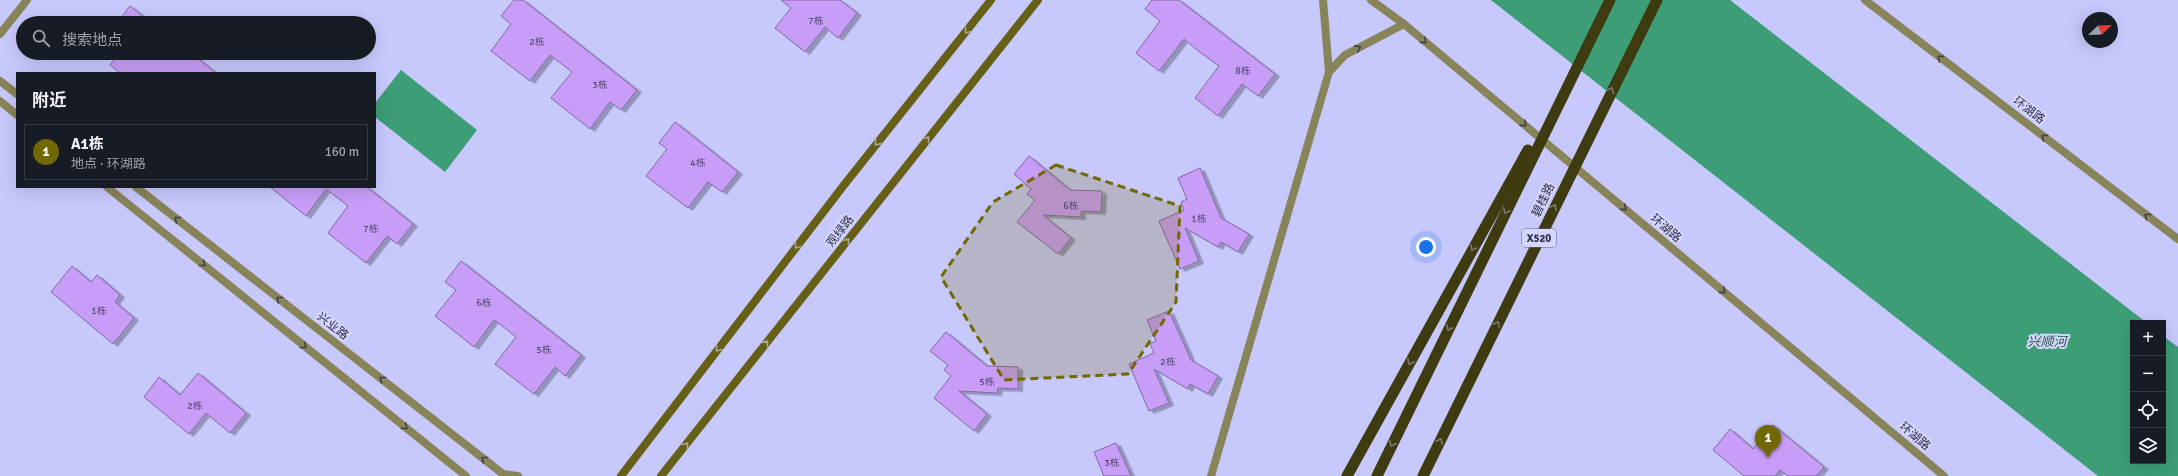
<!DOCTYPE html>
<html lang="zh">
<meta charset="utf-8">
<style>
:root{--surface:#171b24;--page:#20242c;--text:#f1f3f6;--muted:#9ea1a6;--line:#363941;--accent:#716900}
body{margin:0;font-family:Signika,"Noto Sans SC",sans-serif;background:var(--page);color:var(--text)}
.controls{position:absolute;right:12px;bottom:12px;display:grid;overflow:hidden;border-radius:0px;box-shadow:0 4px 16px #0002}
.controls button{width:36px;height:36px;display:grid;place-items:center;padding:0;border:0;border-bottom:1px solid var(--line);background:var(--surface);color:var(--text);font:20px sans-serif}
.compass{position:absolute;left:2082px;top:12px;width:36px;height:36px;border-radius:50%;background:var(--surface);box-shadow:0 4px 16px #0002;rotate:67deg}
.you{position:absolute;left:1426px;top:247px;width:14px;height:14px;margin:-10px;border:3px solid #fff;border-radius:50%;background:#1a73e8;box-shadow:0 0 0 6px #1a73e833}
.badge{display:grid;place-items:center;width:26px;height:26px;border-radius:50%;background:var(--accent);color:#fff;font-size:13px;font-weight:700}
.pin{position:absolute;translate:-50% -33px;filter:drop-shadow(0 1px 2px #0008)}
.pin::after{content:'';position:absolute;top:21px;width:14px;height:12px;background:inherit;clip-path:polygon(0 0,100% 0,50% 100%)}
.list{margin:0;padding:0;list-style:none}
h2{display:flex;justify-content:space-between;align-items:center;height:52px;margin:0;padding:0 16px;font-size:17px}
h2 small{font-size:13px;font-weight:400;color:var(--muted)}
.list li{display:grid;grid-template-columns:26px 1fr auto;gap:12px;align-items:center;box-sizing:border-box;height:56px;margin:0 8px 8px;padding:0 8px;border:1px solid var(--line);border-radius:0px}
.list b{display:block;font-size:15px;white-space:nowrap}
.list p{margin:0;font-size:13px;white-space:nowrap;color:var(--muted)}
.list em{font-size:13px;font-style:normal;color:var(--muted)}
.icon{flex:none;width:22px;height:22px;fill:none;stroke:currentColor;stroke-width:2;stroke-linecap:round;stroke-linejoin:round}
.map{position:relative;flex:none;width:2178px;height:476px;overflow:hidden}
.search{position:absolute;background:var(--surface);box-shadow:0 4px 16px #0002;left:16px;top:16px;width:360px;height:44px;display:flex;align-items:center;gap:10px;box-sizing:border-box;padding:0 14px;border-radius:22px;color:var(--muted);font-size:15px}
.panel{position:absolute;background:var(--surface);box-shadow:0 4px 16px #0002;left:16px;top:72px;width:360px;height:116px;border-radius:0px}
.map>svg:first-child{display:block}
.water{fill:#3c9d77}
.building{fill:#c79df8;stroke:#8268a1;filter:url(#shadow)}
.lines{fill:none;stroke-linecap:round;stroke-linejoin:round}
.minor{stroke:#878459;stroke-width:8}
.tertiary{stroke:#878459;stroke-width:8}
.secondary{stroke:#666016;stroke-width:8}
.trunk-bridge{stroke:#3e3b10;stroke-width:11}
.oneway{stroke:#a9a7a1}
.oneway2{stroke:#413f4b}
.oneway3{stroke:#7a796f}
.marked{fill:#716900;fill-opacity:0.2;stroke:#716900;stroke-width:3;stroke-dasharray:8 5;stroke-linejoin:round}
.labels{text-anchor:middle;stroke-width:4;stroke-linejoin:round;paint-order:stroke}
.number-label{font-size:10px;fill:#554a73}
.shield{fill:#d5d6fe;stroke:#61607e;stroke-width:1}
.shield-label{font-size:11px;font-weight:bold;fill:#2f2e47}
.street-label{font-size:12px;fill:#2f2e47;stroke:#d5d6fe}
.water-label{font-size:13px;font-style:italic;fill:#255944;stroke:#d5d6fe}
</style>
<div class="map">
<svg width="2178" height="476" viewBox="0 0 2178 476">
<defs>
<filter id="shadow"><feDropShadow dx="4.5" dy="2.5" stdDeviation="0" flood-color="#0004"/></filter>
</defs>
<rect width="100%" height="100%" fill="#c7c8fb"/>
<!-- water -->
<g class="water">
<polygon points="1491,0 1730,0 2147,323 2133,323 2133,461 2163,461 2163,336 2178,347 2178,476 2098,476"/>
<polygon points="401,70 477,130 445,172 375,117 375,103"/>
</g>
<!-- building -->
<g class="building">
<polygon points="514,0 523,0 637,90 621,110 610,102 590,129 551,98 572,72 550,55 530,81 491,51 511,24 501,16"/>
<polygon points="781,0 840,0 857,13 838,38 825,27 805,52 775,28 791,8"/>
<polygon points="1152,0 1179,0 1275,74 1258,96 1242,84 1218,116 1195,98 1219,66 1201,53 1184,39 1159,71 1136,53 1160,21 1145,9"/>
<polygon points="130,6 152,23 117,23"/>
<polygon points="119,53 191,53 216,73 120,73 110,65"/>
<polygon points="675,122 738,172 722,192 708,182 688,208 646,176 667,149 659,143"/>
<polygon points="1029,156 1070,190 1102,191 1101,212 1081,211 1081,217 1043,215 1071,238 1058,254 1017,222 1035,200 1027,194 1031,189 1014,174"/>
<polygon points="1200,168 1221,218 1249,234 1238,252 1221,242 1218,247 1185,228 1199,261 1180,269 1159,221 1184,210 1181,202 1187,199 1178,178"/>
<polygon points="270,187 367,187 413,224 397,244 387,236 366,263 328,233 348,206 326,189 306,216"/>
<polygon points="461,261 581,355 565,376 555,367 534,394 495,364 516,337 505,328 494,320 474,347 435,316 456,290 445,282"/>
<polygon points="72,266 91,282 97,275 120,295 115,302 134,318 113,344 51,292"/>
<polygon points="1169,311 1191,360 1218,376 1208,394 1190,384 1188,389 1154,369 1169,403 1149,411 1129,364 1154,353 1150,344 1156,341 1147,320"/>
<polygon points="946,332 987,366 1018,367 1018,389 998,388 997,393 959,391 987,414 974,431 934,398 951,376 944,370 948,365 930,351"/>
<polygon points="198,373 246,413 230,433 206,413 189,434 144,397 159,377 180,395"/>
<polygon points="1773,425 1824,467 1816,476 1788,476 1780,470 1775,476 1744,476 1713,450 1730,429 1753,449"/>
<polygon points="1116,443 1131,476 1104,476 1094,452"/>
</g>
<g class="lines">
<!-- minor -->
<g class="minor">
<polyline points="1329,72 1345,55 1404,24"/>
<polyline points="1211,476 1329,72 1323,0"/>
</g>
<!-- tertiary -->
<g class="tertiary">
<polyline points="1371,0 1404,24 1944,476"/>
<polyline points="1865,0 2178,239"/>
<polyline points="0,34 27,0"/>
<polyline points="0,81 17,94"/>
<polyline points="0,101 17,115"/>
<polyline points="107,187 466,476"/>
<polyline points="136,187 503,474 518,476"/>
</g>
<!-- secondary -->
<g class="secondary">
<polyline points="621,476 844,185 991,0"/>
<polyline points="661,476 1038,0"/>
</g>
<!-- trunk-bridge -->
<g class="trunk-bridge">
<polyline points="1347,476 1528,150"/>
<polyline points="1377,476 1610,0"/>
<polyline points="1423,476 1657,0"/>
</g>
</g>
<!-- one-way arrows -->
<defs><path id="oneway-chevron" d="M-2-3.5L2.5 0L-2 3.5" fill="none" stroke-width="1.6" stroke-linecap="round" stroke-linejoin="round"/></defs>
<g class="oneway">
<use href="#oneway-chevron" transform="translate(967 31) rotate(129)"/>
<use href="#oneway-chevron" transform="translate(927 139) rotate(-52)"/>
<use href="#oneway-chevron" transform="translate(877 143) rotate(129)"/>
<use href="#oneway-chevron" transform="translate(847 241) rotate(-52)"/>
<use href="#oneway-chevron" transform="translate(797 246) rotate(128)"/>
<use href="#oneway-chevron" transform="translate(766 343) rotate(-52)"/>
<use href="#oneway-chevron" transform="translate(718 349) rotate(128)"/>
<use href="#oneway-chevron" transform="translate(686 445) rotate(-52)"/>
</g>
<g class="oneway2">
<use href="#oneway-chevron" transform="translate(1424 41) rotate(40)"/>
<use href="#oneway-chevron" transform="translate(1358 48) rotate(-28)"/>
<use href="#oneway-chevron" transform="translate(1940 58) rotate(-143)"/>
<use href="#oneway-chevron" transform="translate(1524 124) rotate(40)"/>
<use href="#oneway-chevron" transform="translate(2044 137) rotate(-143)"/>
<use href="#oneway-chevron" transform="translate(1624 208) rotate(40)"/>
<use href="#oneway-chevron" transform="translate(2147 216) rotate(-143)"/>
<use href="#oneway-chevron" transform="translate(177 219) rotate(-142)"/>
<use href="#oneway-chevron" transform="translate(203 264) rotate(39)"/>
<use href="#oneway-chevron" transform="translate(1723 291) rotate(40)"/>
<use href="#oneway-chevron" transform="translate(279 299) rotate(-142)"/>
<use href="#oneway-chevron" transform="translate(304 346) rotate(39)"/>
<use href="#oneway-chevron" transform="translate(382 379) rotate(-142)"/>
<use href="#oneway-chevron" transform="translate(405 427) rotate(39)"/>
<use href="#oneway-chevron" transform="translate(484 459) rotate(-142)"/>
</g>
<g class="oneway3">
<use href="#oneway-chevron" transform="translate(1611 90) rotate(-64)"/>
<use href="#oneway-chevron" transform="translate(1554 207) rotate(-64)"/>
<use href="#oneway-chevron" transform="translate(1506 211) rotate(116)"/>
<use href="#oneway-chevron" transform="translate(1473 248) rotate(119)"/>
<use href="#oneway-chevron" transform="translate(1497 324) rotate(-64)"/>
<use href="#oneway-chevron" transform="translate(1449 328) rotate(116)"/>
<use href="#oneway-chevron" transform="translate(1410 362) rotate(119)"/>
<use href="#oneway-chevron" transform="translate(1440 441) rotate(-64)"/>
<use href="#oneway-chevron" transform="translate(1392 444) rotate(116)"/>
</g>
<!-- marked area -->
<path class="marked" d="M1056,165L1180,206L1176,302L1128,374L1004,380L941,277L993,202Z"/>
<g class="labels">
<!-- number labels -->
<g class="number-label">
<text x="816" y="24">7栋</text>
<text x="537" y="45">2栋</text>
<text x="1243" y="74">8栋</text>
<text x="600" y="88">3栋</text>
<text x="698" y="166">4栋</text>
<text x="1071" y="209">6栋</text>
<text x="1199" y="222">1栋</text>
<text x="371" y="232">7栋</text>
<text x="484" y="306">6栋</text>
<text x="99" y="314">1栋</text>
<text x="544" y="353">5栋</text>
<text x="1168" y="365">2栋</text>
<text x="987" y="385">5栋</text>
<text x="195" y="409">2栋</text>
<text x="1112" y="466">3栋</text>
</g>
<!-- shield labels -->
<rect class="shield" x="1522" y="229" width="34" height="18" rx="3"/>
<g class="shield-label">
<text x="1539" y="242">X520</text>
</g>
<!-- street labels -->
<g class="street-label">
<text transform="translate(2029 110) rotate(37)" y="4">环湖路</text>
<text transform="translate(1543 200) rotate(-64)" y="4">碧桂路</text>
<text transform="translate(1666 228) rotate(40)" y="4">环湖路</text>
<text transform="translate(840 231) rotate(-52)" y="4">观绿路</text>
<text transform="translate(333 326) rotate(38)" y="4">兴业路</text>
<text transform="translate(1915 436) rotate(40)" y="4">环湖路</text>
</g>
<!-- water labels -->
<g class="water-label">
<text x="2047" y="346">兴顺河</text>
</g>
</g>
</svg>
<div class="controls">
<button>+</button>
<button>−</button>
<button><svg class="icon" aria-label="locate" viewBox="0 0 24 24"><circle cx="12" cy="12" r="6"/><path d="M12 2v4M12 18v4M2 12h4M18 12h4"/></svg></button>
<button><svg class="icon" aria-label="layers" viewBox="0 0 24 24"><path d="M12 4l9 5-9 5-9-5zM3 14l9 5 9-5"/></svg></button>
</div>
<svg class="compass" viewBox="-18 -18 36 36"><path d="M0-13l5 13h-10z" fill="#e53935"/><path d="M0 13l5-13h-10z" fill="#9ea1a6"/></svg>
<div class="you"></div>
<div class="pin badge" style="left:1768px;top:458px">1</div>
<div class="search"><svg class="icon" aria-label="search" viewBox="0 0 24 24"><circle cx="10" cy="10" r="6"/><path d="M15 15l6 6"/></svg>搜索地点</div>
<section class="panel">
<h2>附近<small></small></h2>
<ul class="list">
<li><span class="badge">1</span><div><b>A1栋</b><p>地点 · 环湖路</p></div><em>160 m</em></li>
</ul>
</section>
</div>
